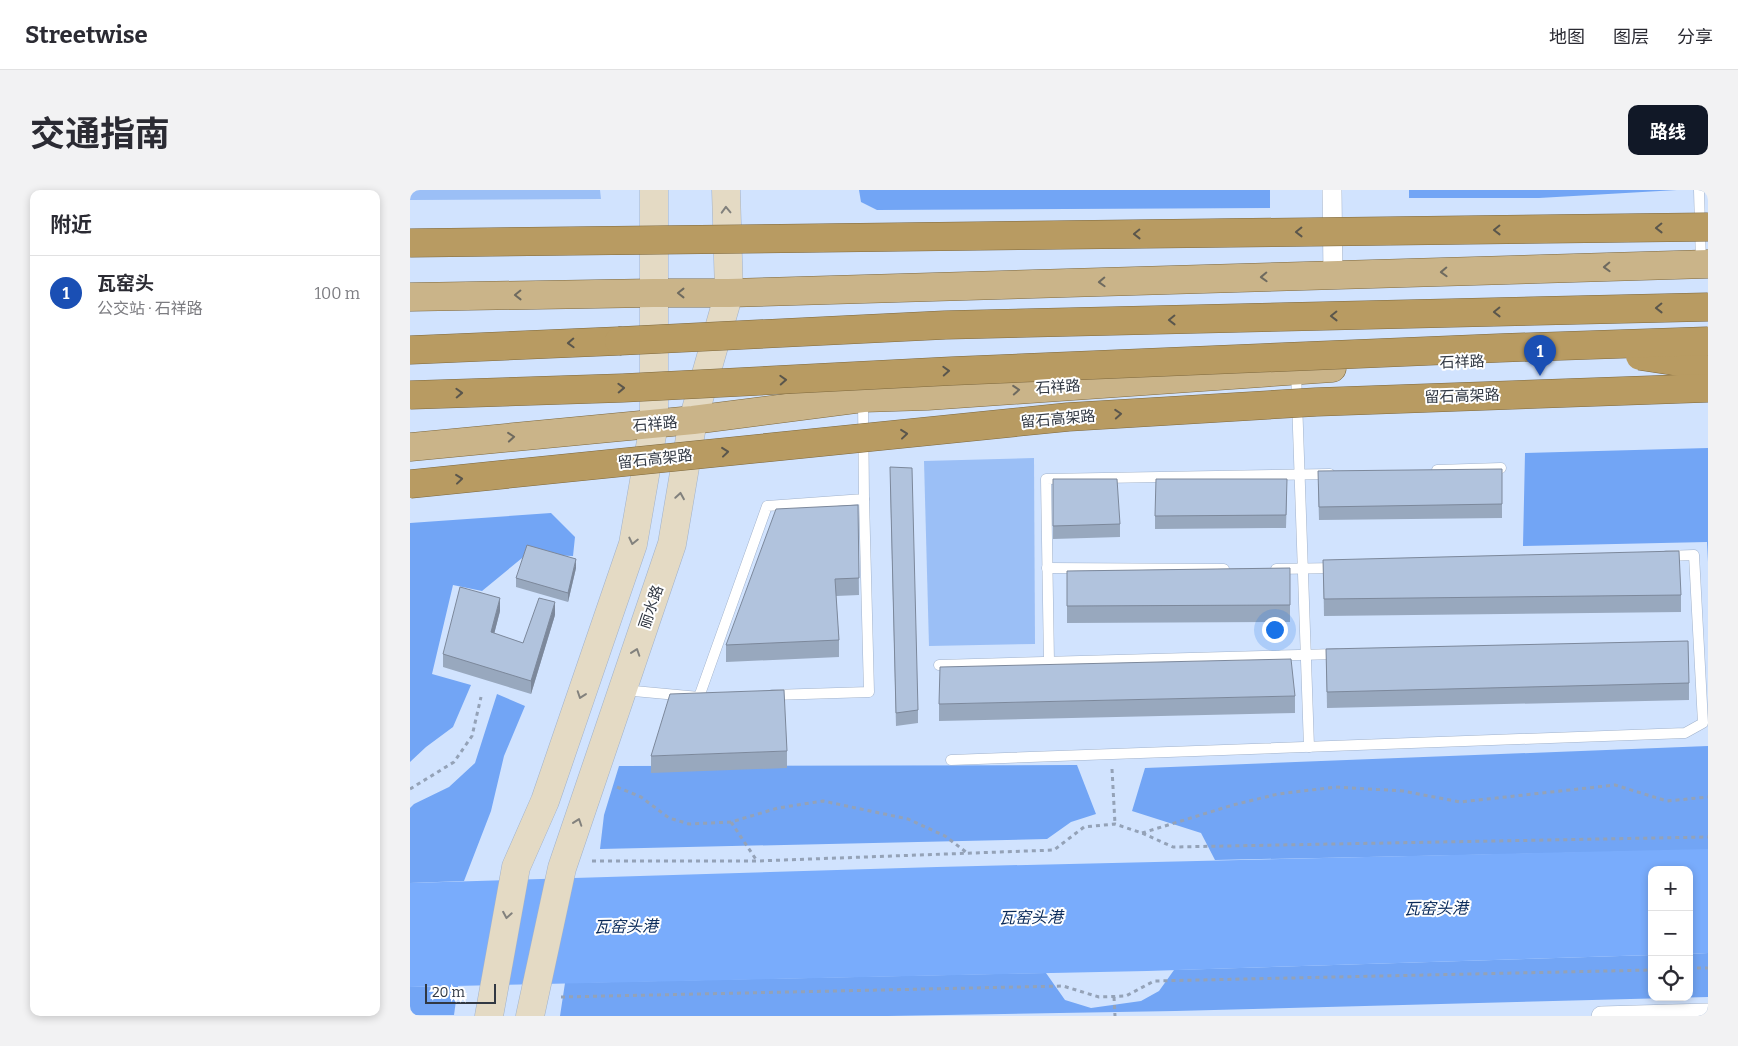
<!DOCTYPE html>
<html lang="zh">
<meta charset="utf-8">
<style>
:root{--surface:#fff;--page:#f2f2f3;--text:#2b2b33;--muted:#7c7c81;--line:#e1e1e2;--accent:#111827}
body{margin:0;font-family:Bitter,"Noto Sans SC",serif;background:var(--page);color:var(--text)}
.controls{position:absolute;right:15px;bottom:15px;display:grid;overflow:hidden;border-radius:10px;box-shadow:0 2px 8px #0003}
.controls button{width:45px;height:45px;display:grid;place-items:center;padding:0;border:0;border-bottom:1px solid var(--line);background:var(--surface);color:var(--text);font:25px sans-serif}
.scale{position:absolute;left:15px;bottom:12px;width:71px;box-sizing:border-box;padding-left:5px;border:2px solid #313843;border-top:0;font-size:14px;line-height:18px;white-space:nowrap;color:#313843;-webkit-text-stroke:4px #fff;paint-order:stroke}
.you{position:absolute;left:864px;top:439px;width:18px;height:18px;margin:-12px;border:4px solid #fff;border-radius:50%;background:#1a73e8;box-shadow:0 0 0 8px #1a73e833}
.badge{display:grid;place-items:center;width:32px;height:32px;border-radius:50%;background:var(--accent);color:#fff;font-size:16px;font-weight:700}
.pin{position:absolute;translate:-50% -41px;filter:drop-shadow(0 1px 2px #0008)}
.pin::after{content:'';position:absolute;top:26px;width:18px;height:15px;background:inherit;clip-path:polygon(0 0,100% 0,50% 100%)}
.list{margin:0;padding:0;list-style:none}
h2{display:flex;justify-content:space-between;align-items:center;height:65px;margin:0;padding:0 20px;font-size:21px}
h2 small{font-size:16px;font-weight:400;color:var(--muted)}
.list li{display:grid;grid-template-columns:32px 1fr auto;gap:15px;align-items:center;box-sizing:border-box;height:75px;padding:0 20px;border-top:1px solid var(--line)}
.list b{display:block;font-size:19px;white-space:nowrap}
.list p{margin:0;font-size:16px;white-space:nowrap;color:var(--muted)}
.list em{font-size:16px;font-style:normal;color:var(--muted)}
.icon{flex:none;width:28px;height:28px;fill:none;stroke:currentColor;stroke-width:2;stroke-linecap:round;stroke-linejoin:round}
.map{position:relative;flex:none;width:1298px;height:826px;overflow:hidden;border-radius:10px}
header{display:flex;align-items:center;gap:30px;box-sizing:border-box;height:70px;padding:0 25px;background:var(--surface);border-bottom:1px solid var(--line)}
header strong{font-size:24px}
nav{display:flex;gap:28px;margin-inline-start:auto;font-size:18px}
.intro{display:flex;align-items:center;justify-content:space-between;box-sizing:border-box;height:120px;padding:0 30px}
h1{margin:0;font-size:35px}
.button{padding:12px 22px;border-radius:10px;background:var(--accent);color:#fff;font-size:18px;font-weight:700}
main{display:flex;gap:30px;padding:0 30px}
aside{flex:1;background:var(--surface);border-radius:10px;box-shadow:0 2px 8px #0003}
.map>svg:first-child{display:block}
.green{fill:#9bbff6}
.forest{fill:#72a5f5}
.water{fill:#79acfc}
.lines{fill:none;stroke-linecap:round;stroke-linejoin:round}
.service-casing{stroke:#a1b2cb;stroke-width:11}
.minor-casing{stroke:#a1b2cb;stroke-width:20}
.secondary-casing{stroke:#a1b2cb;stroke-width:29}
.primary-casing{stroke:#7d683e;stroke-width:29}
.trunk-casing{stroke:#7d683e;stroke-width:29}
.path{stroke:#94a2b7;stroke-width:3;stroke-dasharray:4 4;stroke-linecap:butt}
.service{stroke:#fff;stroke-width:10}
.minor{stroke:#fff;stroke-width:19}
.secondary{stroke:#e4dac4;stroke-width:28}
.primary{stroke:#cab489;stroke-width:28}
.trunk{stroke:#b89b62;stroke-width:28}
.trunk-bridge-casing{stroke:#7d683e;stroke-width:29;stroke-linecap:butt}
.trunk-bridge{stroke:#b89b62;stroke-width:28}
.wall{fill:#98a8be}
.shaded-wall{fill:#7c889b}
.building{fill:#b1c3dd;stroke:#7c889b}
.oneway{stroke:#82817d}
.oneway2{stroke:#5a564c}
.oneway3{stroke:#6e6a5f}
.labels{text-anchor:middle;stroke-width:4;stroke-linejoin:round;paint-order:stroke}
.street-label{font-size:15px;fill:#313843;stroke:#fff}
.water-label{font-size:16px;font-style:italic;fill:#092a5a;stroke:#fff}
</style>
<header>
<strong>Streetwise</strong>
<nav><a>地图</a><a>图层</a><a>分享</a></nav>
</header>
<div class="intro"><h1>交通指南</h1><a class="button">路线</a></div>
<main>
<aside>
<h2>附近<small></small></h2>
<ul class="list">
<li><span class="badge" style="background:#1a4fb4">1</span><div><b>瓦窑头</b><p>公交站 · 石祥路</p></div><em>100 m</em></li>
</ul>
</aside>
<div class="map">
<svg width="1298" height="826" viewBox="0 0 1298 826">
<rect width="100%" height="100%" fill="#d1e3fe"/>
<!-- green -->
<g class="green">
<polygon points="0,0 190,0 191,9 0,10"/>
<polygon points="624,268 625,454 519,456 514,271"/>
</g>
<!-- forest -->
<g class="forest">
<polygon points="449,0 860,0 860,18 467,20 451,12"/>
<polygon points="999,0 1267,0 1129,8 999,8"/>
<polygon points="1298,258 1298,372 1297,352 1113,356 1115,263"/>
<polygon points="141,323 165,347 163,366 117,364 72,401 43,395 22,484 61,495 43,537 16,557 0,572 0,333"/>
<polygon points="87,504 115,516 94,566 81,621 54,691 0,693 0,618 4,614 39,597 65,573"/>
<polygon points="1298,556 1298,660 805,670 791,643 722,621 735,578"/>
<polygon points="667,575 686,624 661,632 637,649 190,659 194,625 209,576"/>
<polygon points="1298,763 1298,807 765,821 478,826 150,826 155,793 636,783 655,810 681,818 731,811 749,801 764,780 1242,765 1242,807 1279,807 1279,764"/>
<polygon points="48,796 44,825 0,825 0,797"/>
</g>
<!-- water -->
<polygon class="water" points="1298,659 1298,763 1279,764 1279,680 1242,680 1242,765 737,781 0,797 0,693 527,677"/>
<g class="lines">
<defs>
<g id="service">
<polyline points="1289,0 1291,74"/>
<polyline points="886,181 899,557"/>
<polyline points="1027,280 1091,278"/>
<polyline points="637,378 814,379"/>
<polyline points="866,379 926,378"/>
<polyline points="639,472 636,289 920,284"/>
<polyline points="529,475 927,464"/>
<polyline points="213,500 289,507 357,316 454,309 453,209"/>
<polyline points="362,505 459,502 454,309"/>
<polyline points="541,570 1275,543 1293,533 1284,365 1256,366"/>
</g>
<g id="minor">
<polyline points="922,0 923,85"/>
<polyline points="1191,826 1298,823"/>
</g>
<g id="secondary">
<polyline points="79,826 106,677 135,611 223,354 244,234 244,0"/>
<polyline points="120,826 152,678 262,354 283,230 319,103 316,0"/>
</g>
<g id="primary">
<polyline points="0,107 243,103 319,103 1298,74"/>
<polyline points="0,257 283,230 453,208 517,206 922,178"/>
</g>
<polyline id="trunk" points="0,160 209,151"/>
</defs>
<!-- service casing -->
<use href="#service" class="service-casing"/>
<!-- minor casing -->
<use href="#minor" class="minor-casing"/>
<!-- secondary casing -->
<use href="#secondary" class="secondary-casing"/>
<!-- primary casing -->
<use href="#primary" class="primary-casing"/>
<!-- trunk casing -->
<use href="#trunk" class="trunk-casing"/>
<!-- path -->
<g class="path">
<polyline points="702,579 705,634"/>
<polyline points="207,597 231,607 259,628 279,634 321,632 368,618 413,611 498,629 535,646 556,662"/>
<polyline points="0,599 44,572 62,546 71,507"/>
<polyline points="321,632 347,671"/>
<polyline points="732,643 823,615 868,604 926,597 993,601 1050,612 1205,595 1257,611 1298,607"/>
<polyline points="182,671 347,671 644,660 674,637 705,634 732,643 763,657 1298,647"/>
<polyline points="1279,778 1298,778"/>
<polyline points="151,807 653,796 689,807 716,806 744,791 1242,780"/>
<polyline points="704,807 705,826"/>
</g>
<!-- service -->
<use href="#service" class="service"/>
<!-- minor -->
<use href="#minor" class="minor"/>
<!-- secondary -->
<use href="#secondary" class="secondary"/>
<!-- primary -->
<use href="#primary" class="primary"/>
<!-- trunk -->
<use href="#trunk" class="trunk"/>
<defs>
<g id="trunk-bridge">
<polyline points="0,53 1298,37"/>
<polyline points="209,151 535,135 1298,117"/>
<polyline points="1230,166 1276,173 1298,180"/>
<polyline points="0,205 213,198 542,181 1089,158 1298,151"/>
<polyline points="0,294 658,227 906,212 1298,198"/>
</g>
</defs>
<!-- trunk-bridge casing -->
<use href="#trunk-bridge" class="trunk-bridge-casing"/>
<!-- trunk-bridge -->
<use href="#trunk-bridge" class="trunk-bridge"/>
</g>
<!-- wall -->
<g class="wall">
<polygon points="1092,279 1092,328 909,330 908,294"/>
<polygon points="643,289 710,334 710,347 643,349"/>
<polygon points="480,290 508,520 508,533 486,536"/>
<polygon points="877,302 876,338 745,339 745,326"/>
<polygon points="448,315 449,405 426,406 429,450 429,467 316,472 316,455"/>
<polygon points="913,370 1271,405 1271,422 914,426"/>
<polygon points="166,378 158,412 106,397 106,388"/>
<polygon points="880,378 880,432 657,433 657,381"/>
<polygon points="90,421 84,444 113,453 145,425 121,504 33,477 33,464"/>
<polygon points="916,459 1279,493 1279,510 917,518"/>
<polygon points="885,506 885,523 529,531 529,514"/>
<polygon points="377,561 377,578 241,583 241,566"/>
</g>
<!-- shaded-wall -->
<g class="shaded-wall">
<polygon points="166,369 166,378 158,412 158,403"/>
<polygon points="90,408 90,421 81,456 81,442"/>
<polygon points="145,412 145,425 121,504 121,491"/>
</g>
<!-- building -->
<g class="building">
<polygon points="480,277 502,278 508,520 486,523"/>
<polygon points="1092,279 1092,314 909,317 908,281"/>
<polygon points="643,289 707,289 710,334 643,336"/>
<polygon points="746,289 877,289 876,325 745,326"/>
<polygon points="448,315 449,388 425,389 429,450 316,455 366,319"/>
<polygon points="117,355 166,369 158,403 106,388"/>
<polygon points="1269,361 1271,405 914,409 913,370"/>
<polygon points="880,378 880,415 657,416 657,381"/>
<polygon points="50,397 90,408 81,442 113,453 129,408 145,412 121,491 33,464"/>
<polygon points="1278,451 1279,493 917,502 916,459"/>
<polygon points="881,469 885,506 529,514 530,477"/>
<polygon points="374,500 377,561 241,566 260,504"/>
</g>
<!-- one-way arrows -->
<defs><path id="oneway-chevron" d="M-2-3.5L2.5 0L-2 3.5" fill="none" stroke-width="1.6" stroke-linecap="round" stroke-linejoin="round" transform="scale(1.25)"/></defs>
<g class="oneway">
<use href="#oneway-chevron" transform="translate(316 20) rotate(-92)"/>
<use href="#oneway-chevron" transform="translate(270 306) rotate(-81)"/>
<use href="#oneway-chevron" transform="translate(223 351) rotate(103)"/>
<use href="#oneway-chevron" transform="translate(226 462) rotate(-71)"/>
<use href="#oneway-chevron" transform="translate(171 505) rotate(109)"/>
<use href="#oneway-chevron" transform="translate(168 632) rotate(-71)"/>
<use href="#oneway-chevron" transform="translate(97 725) rotate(100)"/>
</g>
<g class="oneway2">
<use href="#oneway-chevron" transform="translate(1249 38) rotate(179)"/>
<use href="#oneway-chevron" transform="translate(1087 40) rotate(179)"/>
<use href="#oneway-chevron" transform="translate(889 42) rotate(179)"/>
<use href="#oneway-chevron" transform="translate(727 44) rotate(179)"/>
<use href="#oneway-chevron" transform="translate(1249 118) rotate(179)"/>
<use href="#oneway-chevron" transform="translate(1087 122) rotate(179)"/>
<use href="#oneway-chevron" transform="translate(924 126) rotate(179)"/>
<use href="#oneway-chevron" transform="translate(762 130) rotate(179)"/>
<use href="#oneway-chevron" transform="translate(161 153) rotate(178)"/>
<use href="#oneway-chevron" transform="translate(536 181) rotate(-3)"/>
<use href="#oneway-chevron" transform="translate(373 190) rotate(-3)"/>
<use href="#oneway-chevron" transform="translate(211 198) rotate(-2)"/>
<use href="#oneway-chevron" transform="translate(49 203) rotate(-2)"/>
<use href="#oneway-chevron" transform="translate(708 224) rotate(-4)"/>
<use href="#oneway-chevron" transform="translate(494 244) rotate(-6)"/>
<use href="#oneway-chevron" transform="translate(315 262) rotate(-6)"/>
<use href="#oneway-chevron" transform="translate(49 289) rotate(-6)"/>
</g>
<g class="oneway3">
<use href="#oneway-chevron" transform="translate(1197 77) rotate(178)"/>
<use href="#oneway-chevron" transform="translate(1034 82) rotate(178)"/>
<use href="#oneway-chevron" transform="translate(854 87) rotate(178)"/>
<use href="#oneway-chevron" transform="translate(692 92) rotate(178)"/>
<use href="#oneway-chevron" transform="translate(271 103) rotate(-180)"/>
<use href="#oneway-chevron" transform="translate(108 105) rotate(179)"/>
<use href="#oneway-chevron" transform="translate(606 200) rotate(-4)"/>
<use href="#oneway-chevron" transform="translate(101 247) rotate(-5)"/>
</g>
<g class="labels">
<!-- street labels -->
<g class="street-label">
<text transform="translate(1052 172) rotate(-2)" y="5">石祥路</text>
<text transform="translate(648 197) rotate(-4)" y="5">石祥路</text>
<text transform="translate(1052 206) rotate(-2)" y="5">留石高架路</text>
<text transform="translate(648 229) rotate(-5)" y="5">留石高架路</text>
<text transform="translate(245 234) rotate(-5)" y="5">石祥路</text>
<text transform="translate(245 269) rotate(-6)" y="5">留石高架路</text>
<text transform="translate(241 417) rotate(-71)" y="5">丽水路</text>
</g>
<!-- water labels -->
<g class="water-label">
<text transform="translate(1026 718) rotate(-1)" y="6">瓦窑头港</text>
<text transform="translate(621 727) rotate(-1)" y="6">瓦窑头港</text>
<text transform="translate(216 736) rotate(-1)" y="6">瓦窑头港</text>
</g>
</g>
</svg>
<div class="controls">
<button>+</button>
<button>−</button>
<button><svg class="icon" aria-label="locate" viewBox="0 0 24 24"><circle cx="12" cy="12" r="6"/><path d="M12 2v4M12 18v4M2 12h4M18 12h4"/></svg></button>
</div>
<div class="scale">20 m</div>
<div class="you"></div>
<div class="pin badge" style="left:1130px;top:186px;background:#1a4fb4">1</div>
</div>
</main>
